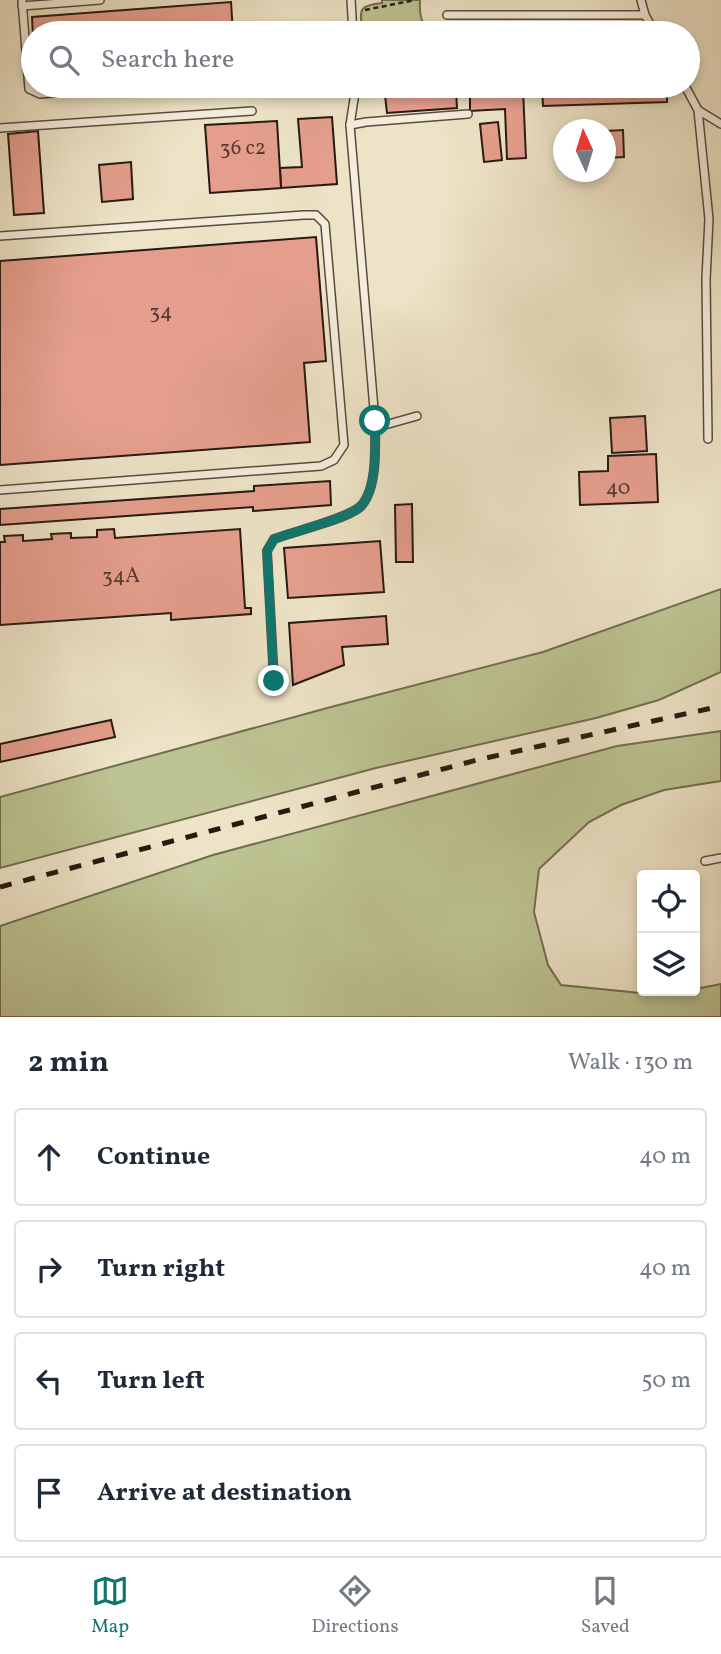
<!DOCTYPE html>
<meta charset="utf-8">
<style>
:root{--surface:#fff;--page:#f6f6f7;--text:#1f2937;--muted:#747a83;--line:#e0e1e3;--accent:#0f766e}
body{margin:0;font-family:Vollkorn,serif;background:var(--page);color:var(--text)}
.controls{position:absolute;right:21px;bottom:21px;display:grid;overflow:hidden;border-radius:7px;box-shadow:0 4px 10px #0003}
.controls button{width:63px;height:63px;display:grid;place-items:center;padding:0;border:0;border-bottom:2px solid var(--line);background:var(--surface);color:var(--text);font:35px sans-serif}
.compass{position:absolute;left:553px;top:119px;width:63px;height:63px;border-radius:50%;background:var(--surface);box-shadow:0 4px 10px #0003;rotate:356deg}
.stop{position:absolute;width:21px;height:21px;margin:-16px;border:5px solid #0f766e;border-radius:50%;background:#fff}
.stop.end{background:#0f766e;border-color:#fff;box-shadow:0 2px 7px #0008}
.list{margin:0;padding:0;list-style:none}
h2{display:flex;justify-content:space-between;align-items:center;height:91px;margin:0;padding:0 28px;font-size:30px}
h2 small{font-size:23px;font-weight:400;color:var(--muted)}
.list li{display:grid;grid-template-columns:46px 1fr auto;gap:21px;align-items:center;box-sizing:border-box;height:98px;margin:0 14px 14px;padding:0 14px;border:2px solid var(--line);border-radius:7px}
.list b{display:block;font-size:26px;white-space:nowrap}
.list em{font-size:23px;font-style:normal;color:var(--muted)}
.icon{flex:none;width:38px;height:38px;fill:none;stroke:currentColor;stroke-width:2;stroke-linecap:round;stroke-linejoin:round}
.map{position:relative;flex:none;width:721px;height:1017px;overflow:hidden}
.search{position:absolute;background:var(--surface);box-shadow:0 4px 10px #0003;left:21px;right:21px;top:21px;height:77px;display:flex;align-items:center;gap:18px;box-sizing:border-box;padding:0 24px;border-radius:38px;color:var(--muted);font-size:26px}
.sheet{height:539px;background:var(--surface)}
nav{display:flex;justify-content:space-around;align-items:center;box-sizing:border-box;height:98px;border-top:2px solid var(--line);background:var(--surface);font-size:19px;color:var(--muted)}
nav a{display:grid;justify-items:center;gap:4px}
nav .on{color:var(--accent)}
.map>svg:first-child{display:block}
.green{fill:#bdc392;stroke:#726e51;stroke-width:2}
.building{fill:#e59e8d;stroke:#281910;stroke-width:2}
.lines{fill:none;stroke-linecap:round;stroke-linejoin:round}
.service-casing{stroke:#594c3e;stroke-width:10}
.path{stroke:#281910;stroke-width:2.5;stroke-dasharray:5 3.5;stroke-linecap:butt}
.service{stroke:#f3edda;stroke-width:7}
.rail{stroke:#281910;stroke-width:5;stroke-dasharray:12 12;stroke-linecap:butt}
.route{stroke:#0f766e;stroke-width:9}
.labels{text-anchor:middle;stroke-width:7;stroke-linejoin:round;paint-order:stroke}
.number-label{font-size:21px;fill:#573a2f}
</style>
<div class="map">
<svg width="721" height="1017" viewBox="0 0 721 1017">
<rect width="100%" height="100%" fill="#ede3c6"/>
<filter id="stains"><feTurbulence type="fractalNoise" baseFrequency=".00286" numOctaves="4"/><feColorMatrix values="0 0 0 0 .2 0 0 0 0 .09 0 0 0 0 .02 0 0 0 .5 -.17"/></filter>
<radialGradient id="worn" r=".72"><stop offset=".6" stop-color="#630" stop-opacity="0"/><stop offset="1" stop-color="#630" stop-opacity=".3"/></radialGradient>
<!-- green -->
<g class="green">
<path d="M382,0H420C419,15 421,24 432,33H362C361,10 356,6 382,3Z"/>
<polygon points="721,589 721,672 659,700 596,718 376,768 0,868 0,797 331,707 543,652"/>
<polygon points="721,731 721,781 664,790 621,805 589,822 539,869 534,912 548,965 561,985 660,995 684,991 695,991 695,989 721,984 721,1017 0,1017 0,926 213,855 617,746"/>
</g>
<!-- building -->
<g class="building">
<polygon points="231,2 233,33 33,33 33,38 32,17"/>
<polygon points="542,86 667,86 667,102 543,106"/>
<polygon points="523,89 526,158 507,159 505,109 470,111 470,92"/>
<polygon points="456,91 457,108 387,113 385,95"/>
<polygon points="332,117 337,184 281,188 280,168 302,167 298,119"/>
<polygon points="277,121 281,188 210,193 205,125"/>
<polygon points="498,122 502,160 484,162 480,124"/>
<polygon points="623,130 624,157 606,158 606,131"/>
<polygon points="38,131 44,213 14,215 8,134"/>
<polygon points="131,162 133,199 102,202 99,165"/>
<polygon points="316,237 326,361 304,363 310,442 0,465 0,261"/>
<polygon points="645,416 647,451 612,453 610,418"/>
<polygon points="656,454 658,502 580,505 579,472 608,471 608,456"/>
<polygon points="330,481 331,505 253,511 253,507 0,525 0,509 254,491 254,486"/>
<polygon points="412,504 413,562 396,562 395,505"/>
<polygon points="114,529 115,538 240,529 245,608 251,608 251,614 171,620 171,613 0,625 0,542 5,542 4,536 23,535 23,541 52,539 51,534 71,533 71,538 97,537 97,530"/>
<polygon points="380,541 384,592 288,598 284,548"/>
<polygon points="386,616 388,644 342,647 344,665 293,685 289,623"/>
<polygon points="111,720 115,737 0,762 0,744"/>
</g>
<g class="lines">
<defs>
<g id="service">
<polyline points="22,0 29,89 40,94 149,86"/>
<polyline points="351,0 353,33"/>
<polyline points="641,0 645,15 655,33"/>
<polyline points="22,6 100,0"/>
<polyline points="447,15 645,15"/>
<polyline points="685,86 698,110 721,124"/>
<polyline points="698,110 709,219 706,279 708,439"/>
<polyline points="350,125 366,122 468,114"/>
<polyline points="0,128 252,111"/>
<polyline points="0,236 304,215 316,215 325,224 344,445 334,460 321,466 0,490"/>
<polyline points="375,421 385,425 417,416"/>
<path d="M274,681L267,551L274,539C292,532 350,518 361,506C378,488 375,444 375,421L350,125L356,86"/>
<polyline points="705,861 721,858"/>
</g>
</defs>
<!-- service casing -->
<use href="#service" class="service-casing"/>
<!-- path -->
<polyline class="path" points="365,10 415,0"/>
<!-- service -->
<use href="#service" class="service"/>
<!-- rail -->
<polyline class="rail" points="0,887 477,760 721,706"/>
</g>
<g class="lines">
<!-- route -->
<path class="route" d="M274,681L267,551L274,539C292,532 350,518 361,506C378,487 375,445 375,421"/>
</g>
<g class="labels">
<!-- number labels -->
<g class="number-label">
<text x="243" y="154">36 с2</text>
<text x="161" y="318">34</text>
<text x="618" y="494">40</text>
<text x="121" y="582">34А</text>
</g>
</g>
<rect width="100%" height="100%" filter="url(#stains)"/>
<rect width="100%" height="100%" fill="url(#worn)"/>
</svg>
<div class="controls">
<button><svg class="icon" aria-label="locate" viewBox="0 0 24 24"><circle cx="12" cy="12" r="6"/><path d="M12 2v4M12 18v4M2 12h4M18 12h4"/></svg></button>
<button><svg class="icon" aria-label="layers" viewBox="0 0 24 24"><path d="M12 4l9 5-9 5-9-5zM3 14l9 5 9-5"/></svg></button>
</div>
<svg class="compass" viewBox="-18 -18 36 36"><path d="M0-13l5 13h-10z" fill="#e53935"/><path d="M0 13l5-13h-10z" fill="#747a83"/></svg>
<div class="stop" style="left:375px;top:421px"></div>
<div class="stop end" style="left:274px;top:681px"></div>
<div class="search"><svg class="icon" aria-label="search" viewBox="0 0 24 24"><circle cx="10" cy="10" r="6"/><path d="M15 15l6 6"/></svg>Search here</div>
</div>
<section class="sheet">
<h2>2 min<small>Walk · 130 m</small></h2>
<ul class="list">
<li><svg class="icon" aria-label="ahead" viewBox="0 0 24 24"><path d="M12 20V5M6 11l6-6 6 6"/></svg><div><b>Continue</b></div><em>40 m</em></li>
<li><svg class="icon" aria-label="right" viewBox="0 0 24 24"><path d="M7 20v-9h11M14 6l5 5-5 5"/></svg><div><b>Turn right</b></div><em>40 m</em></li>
<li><svg class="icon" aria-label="left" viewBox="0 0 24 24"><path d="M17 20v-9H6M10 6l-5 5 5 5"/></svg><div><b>Turn left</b></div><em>50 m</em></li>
<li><svg class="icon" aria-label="arrive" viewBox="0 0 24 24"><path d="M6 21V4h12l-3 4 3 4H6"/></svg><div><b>Arrive at destination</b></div></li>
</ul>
</section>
<nav>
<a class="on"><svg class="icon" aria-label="map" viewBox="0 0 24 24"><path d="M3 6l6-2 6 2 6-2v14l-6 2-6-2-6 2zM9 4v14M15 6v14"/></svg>Map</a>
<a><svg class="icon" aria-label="directions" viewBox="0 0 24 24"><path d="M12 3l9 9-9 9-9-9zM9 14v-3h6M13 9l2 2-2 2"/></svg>Directions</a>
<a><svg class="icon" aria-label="saved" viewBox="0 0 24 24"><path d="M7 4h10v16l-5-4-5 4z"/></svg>Saved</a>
</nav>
